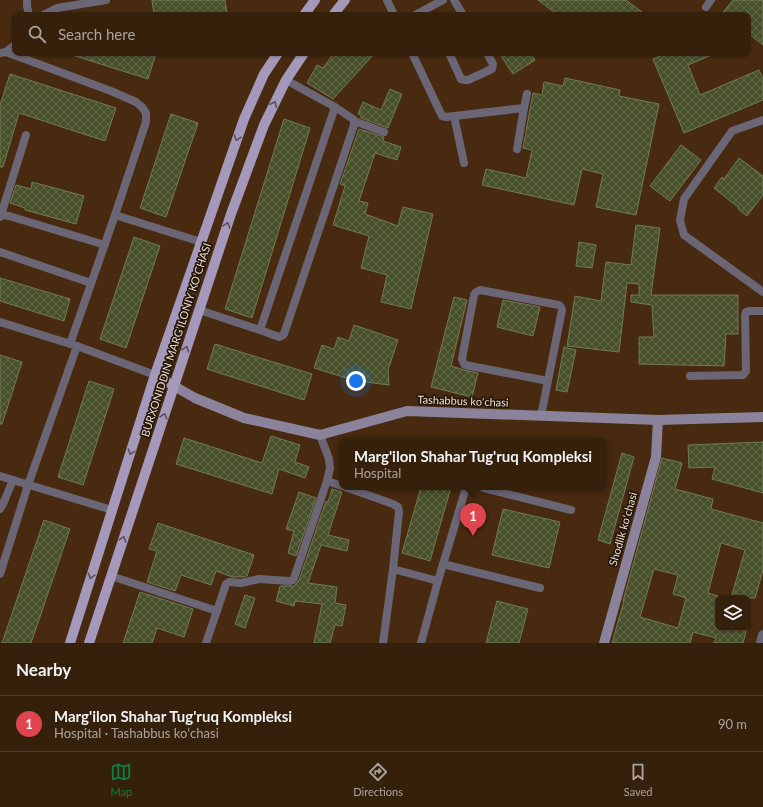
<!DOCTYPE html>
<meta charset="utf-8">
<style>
:root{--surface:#35200b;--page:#402d19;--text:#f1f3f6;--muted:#aaa39d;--line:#4f3e2c;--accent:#0b8043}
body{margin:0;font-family:Lato,sans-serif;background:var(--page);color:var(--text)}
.controls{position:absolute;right:12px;bottom:12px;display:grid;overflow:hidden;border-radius:8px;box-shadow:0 1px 3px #0004}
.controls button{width:36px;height:36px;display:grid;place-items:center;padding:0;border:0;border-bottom:1px solid var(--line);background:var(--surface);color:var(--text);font:20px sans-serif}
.you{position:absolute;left:356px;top:381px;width:14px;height:14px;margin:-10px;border:3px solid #fff;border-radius:50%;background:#1a73e8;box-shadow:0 0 0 6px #1a73e833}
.badge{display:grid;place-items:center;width:26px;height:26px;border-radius:50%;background:var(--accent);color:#fff;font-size:13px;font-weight:700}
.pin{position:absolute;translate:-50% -33px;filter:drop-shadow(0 1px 2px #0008)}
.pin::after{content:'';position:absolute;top:21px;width:14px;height:12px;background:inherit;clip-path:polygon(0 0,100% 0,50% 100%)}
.popup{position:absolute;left:339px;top:438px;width:268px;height:52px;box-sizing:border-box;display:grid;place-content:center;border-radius:8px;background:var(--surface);filter:drop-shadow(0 1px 3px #0005);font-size:13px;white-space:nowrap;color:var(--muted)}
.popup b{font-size:15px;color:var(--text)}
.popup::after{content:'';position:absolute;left:50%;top:100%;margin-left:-8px;border:8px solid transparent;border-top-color:var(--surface)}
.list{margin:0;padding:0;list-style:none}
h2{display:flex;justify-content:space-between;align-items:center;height:52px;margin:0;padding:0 16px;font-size:17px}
h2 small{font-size:13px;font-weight:400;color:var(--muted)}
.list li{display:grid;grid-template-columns:26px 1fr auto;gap:12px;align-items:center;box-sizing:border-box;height:56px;padding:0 16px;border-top:1px solid var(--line)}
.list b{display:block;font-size:15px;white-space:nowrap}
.list p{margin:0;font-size:13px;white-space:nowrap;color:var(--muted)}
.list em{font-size:13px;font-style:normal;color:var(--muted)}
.icon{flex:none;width:22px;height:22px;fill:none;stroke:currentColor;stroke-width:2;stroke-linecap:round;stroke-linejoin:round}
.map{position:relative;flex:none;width:763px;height:643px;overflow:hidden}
.search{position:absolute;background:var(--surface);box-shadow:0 1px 3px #0004;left:12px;right:12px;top:12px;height:44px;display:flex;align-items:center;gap:10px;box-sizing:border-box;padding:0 14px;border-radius:8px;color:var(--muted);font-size:15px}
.sheet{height:108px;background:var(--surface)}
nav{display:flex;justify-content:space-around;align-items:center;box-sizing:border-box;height:56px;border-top:1px solid var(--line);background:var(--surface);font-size:11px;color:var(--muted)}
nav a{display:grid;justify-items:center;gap:2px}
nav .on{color:var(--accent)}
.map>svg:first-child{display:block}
.building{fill:url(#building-cross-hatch);stroke:#707b54;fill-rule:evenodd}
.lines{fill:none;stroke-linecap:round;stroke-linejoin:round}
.lane{stroke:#6b6676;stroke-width:8}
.street{stroke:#6b6676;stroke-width:10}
.secondary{stroke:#8b839c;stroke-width:10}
.primary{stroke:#a499ba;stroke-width:10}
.oneway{stroke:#5d515a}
.labels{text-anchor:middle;stroke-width:3.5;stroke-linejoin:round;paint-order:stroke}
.street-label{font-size:11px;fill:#efddce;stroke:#23160b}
</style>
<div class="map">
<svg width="763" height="643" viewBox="0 0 763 643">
<defs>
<pattern id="building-cross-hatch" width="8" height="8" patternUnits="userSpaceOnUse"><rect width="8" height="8" fill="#47502b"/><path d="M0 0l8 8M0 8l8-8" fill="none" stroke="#626949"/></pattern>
</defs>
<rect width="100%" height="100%" fill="#472a0f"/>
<!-- building -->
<g class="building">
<polygon points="152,0 225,0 227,13 211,15 154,15"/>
<polygon points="538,0 626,0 646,15 558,15"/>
<polygon points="733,0 763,0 763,45 748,33 748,15 721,15"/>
<polygon points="72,53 156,53 148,79 72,55"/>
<polygon points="334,53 375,53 333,99 307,83 317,65 323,68"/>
<polygon points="499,53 530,53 535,60 513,74"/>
<polygon points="668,53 716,53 688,65 700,95 759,70 763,79 763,100 684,133 653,59"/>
<polygon points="10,74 116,108 105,141 19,113 3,167 0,167 0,105"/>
<polygon points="565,78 620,90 619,96 659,104 636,215 596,207 603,174 582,169 574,205 482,185 486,169 526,178 532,150 523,148 533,93 542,95 544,82 563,86"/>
<polygon points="390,89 402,94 388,128 361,118 361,115 358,114 363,102 381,110"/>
<polygon points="171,114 198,123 166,217 140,208"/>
<polygon points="284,119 310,128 252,318 225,309"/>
<polygon points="359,129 384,137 383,141 401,147 397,160 375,153 359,201 368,203 365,214 398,226 403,207 433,214 411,309 381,302 387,275 361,268 369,236 333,225 345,186 340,184"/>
<polygon points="681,145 701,160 670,201 650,186"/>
<polygon points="739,158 763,176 763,195 747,216 738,209 739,208 714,188 722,177 724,179"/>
<polygon points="32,182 84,196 76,224 25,210 25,208 10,203 16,185 31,189"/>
<polygon points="636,225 660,228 651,295 738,295 738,334 726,334 724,366 639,364 639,337 654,337 652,305 631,302 631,295 639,295 639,284 627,283 619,352 567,346 575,296 601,301 606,262 631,265"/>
<polygon points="134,237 160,246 126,348 100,339"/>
<polygon points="579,242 596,245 592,268 576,266"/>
<polygon points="0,278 70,299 64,321 0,301"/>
<polygon points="454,297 467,300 451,366 461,369 464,370 478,373 472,397 431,387"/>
<polygon points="503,300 540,307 533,336 497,327"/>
<polygon points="354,325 398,340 388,370 389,385 358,381 343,377 314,368 322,345 334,349 338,337 349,341"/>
<polygon points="215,344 312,374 304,400 207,369"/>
<polygon points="564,347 576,350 567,392 556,390"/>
<polygon points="0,355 22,362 2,424 0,424"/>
<polygon points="89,381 114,389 83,485 58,477"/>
<polygon points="271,436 300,445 295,462 309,467 305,478 279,469 272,494 176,464 184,438 262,463"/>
<polygon points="763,442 763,493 712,479 715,467 689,468 688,445"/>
<polygon points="622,453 634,457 610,544 598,540"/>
<path d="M662,458L682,463L675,489L713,499L711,509L763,523V570L755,598H731L745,550L721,543L708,593L718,596V628H747L743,643H714L716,638L693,632L690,643H612L624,601H623ZM654,569L678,575L673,594L686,598L678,628L640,617Z"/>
<polygon points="421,487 451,487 430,561 402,553"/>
<polygon points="332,489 342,492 328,535 349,540 347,551 321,545 308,583 337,587 335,603 346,605 342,626 335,625 330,643 314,643 322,604 295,601 294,606 276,601 280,586 294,586 299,580 326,501 328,502"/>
<polygon points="299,492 316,498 296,556 288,553 294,531 286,529"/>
<polygon points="503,509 560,522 549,568 492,555"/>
<polygon points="44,520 70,529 31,643 2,643"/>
<polygon points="158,523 254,555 247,576 241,577 232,577 216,571 211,585 181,575 175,591 147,582 157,551 149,549"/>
<polygon points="140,592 193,609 184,637 157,628 152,643 123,643"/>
<polygon points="245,595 255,598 245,628 235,624"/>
<polygon points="497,601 528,609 519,643 486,643"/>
</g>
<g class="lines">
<!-- lane -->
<g class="lane">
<polyline points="27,0 27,6 29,15"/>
<polyline points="387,0 394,15"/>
<polyline points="454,0 463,15"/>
<polyline points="706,7 711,0"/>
<polyline points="43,15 57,8 106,0"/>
<polyline points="415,15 443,0"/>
<polyline points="6,52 111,91 136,102 142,107 146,113 146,122 115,215 70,344"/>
<polyline points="0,53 6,52 15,45"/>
<polyline points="412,53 442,116 446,117 524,108 517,149"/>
<polyline points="449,53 461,79 465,80 468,80 492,69 493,64 487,53"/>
<polyline points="286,80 335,107 353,119 354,121 384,132"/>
<polyline points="524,108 527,94"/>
<polyline points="454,116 464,163"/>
<polyline points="763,120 732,131 684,199 680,220 684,235 763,292"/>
<polyline points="1,215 26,135"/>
<polyline points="115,215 201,242"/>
<polyline points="0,217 1,215 9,216 105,245"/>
<polyline points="0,252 91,283"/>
<polyline points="199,310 260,330 335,107"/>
<polyline points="0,322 77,346 155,375"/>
<polyline points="260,330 279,337 282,336 284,334 354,125 354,121"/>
<polyline points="690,376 743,375 746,371 745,315 746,312 749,311 763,311"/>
<polyline points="541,416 562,310 561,307 559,305 480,290 476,292 474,295 462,359 463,362 465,365 548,381"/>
<polyline points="320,435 329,459 330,468 327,481 342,486"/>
<polyline points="0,476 112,510"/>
<polyline points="345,487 393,504 398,507 399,512 393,569 438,581 465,491 470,487"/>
<polyline points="480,487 571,510"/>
<polyline points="0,509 3,504 13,480"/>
<polyline points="443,564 540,588"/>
<polyline points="0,574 28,485 77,346"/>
<polyline points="111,576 217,611"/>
<polyline points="206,643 226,584 229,582 241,583 259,579 290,581 293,580 294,578 327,481"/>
<polyline points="383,643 393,569"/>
<polyline points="421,643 438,581"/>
</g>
<!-- street -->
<polyline class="street" points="761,643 763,635"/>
<!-- secondary -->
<g class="secondary">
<polyline points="174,386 195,398 244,418 320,435 407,411 658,420 763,417"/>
<polyline points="604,643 656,457 658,420"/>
</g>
<!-- primary -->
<g class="primary">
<polyline points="304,15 315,0"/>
<polyline points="333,15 345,0"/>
<polyline points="155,375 174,386"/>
<polyline points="70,643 155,375 244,119 264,74 278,53"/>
<polyline points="89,643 231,214 264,125 286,80 304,53"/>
</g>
</g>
<!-- one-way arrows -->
<defs><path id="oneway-chevron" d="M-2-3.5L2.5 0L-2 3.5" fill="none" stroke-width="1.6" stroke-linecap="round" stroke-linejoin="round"/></defs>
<g class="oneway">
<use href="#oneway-chevron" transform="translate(274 104) rotate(-64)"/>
<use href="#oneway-chevron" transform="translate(237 138) rotate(109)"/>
<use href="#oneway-chevron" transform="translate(227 225) rotate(-72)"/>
<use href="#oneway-chevron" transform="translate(186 349) rotate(-71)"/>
<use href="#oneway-chevron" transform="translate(164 416) rotate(-72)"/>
<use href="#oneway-chevron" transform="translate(131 452) rotate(108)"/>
<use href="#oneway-chevron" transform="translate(123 539) rotate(-72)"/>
<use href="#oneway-chevron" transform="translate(91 576) rotate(108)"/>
</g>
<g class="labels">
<!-- street labels -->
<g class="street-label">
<text transform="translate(176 340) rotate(-72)" y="4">BURXONIDDIN MARG’ILONIY KO’CHASI</text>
<text transform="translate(463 401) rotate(2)" y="4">Tashabbus koʻchasi</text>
<text transform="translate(623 529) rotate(-74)" y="4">Shodlik koʻchasi</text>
</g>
</g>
</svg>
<div class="controls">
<button><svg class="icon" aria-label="layers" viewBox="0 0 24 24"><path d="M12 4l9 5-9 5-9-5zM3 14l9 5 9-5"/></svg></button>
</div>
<div class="you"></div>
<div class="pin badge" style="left:473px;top:536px;background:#e0444e">1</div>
<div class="popup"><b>Marg'ilon Shahar Tug'ruq Kompleksi</b>Hospital</div>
<div class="search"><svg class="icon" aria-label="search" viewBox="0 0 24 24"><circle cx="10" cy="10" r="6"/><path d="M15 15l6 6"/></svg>Search here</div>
</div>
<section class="sheet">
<h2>Nearby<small></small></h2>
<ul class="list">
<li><span class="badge" style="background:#e0444e">1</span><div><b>Marg'ilon Shahar Tug'ruq Kompleksi</b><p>Hospital · Tashabbus koʻchasi</p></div><em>90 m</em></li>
</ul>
</section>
<nav>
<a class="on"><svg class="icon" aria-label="map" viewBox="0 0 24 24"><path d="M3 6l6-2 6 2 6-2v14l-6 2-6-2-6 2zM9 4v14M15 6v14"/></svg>Map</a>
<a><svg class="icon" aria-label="directions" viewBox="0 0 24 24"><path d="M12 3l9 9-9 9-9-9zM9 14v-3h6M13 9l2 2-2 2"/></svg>Directions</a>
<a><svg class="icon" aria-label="saved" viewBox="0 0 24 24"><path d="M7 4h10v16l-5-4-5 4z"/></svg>Saved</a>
</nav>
